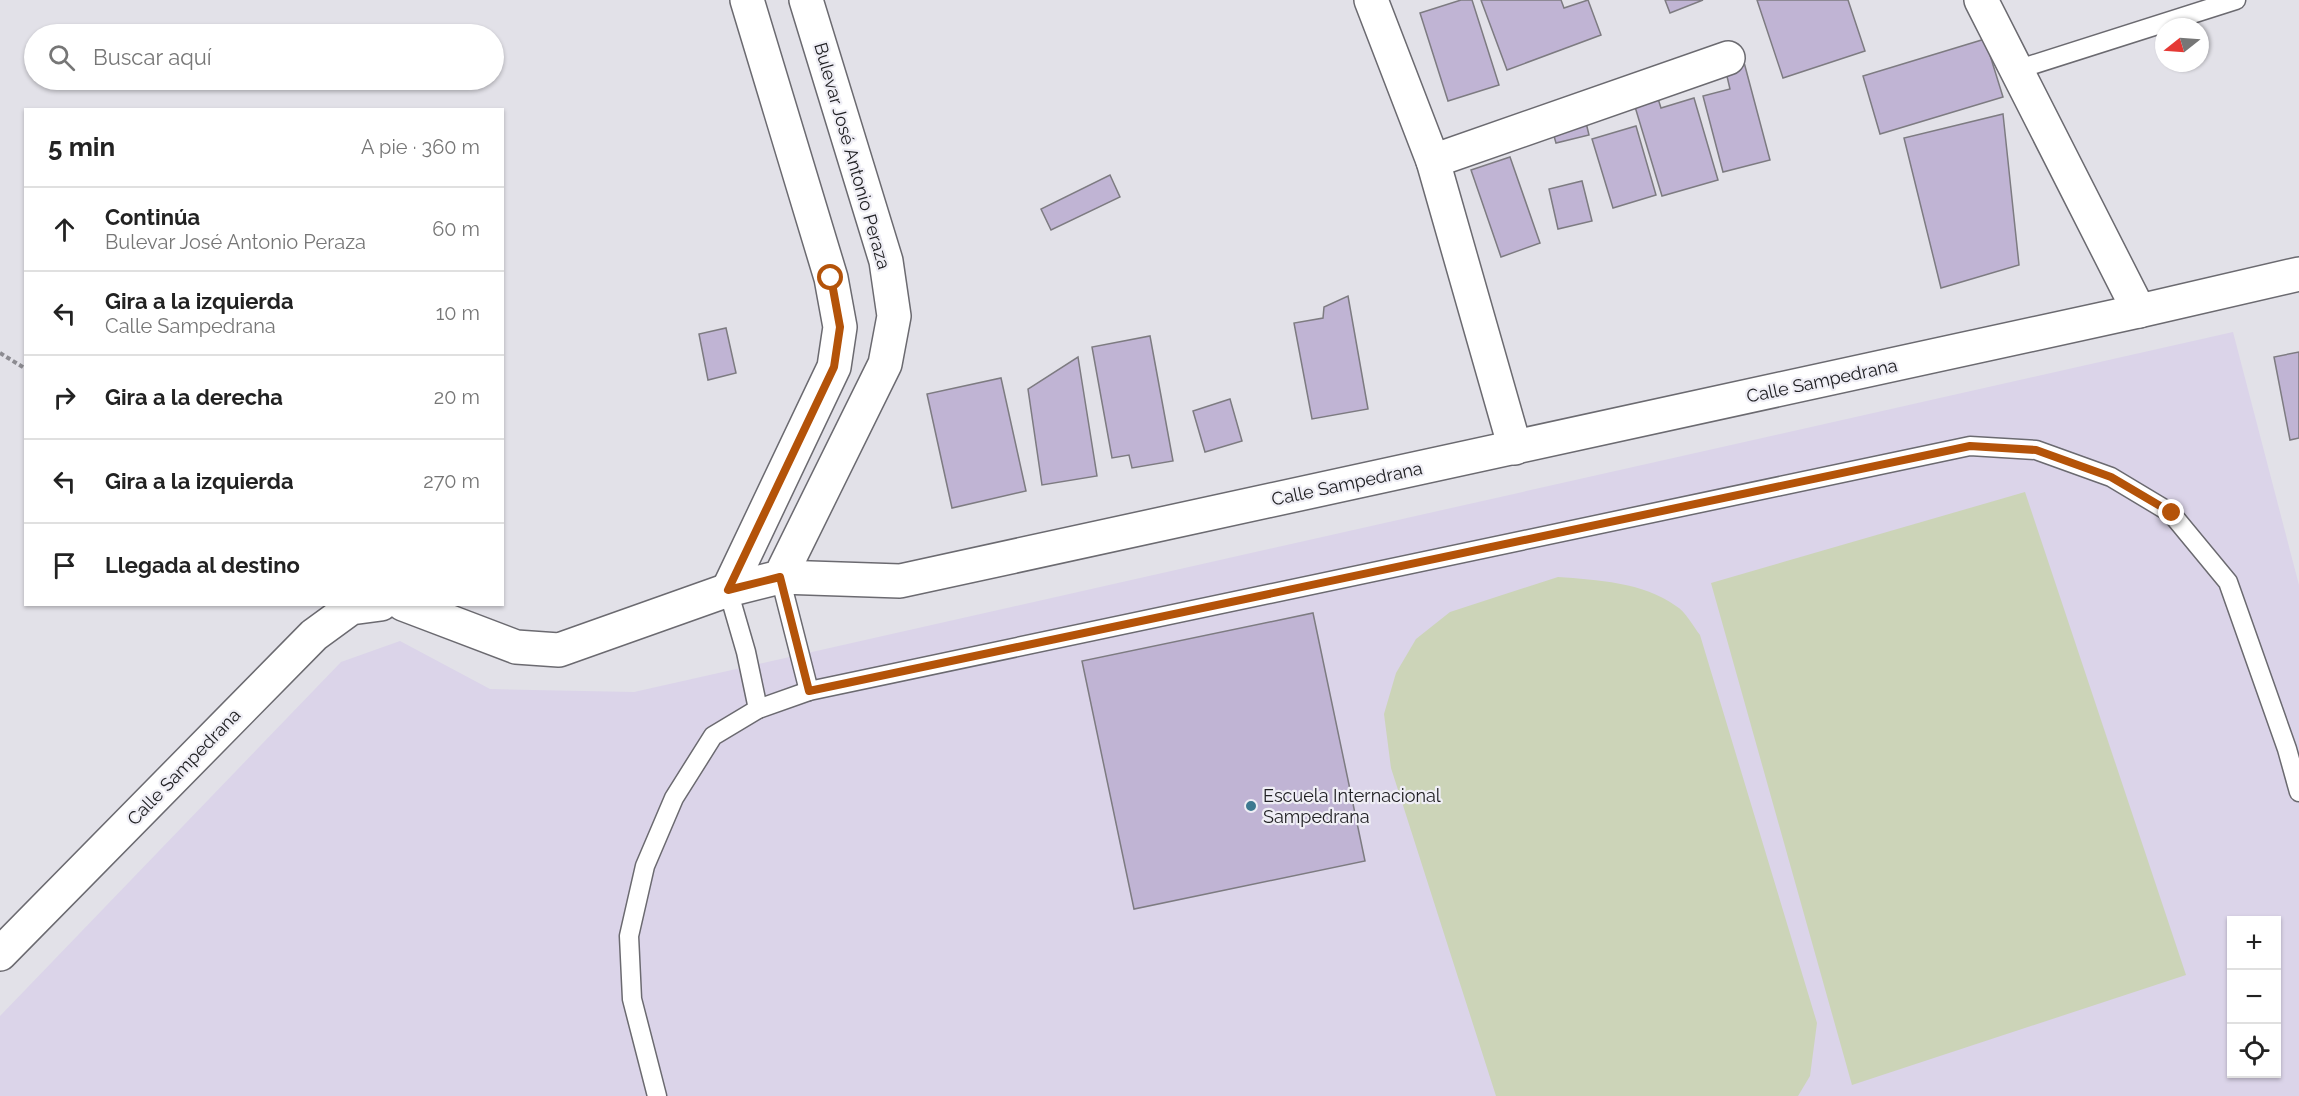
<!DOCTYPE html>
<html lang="es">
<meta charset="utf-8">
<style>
:root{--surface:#fff;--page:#f6f6f6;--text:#222;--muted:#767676;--line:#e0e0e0}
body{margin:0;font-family:Raleway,sans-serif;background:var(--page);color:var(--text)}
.controls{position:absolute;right:18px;bottom:18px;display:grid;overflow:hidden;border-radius:0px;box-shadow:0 2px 4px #0004}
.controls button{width:54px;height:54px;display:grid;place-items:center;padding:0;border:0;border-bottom:2px solid var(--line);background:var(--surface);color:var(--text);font:30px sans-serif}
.compass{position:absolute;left:2155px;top:18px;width:54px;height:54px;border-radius:50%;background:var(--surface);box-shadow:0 2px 4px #0004;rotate:253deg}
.stop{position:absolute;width:18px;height:18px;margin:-14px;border:4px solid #b45309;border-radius:50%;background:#fff}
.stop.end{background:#b45309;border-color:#fff;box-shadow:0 2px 6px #0008}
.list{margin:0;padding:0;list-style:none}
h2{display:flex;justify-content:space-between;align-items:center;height:78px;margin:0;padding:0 24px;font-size:26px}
h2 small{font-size:20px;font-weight:400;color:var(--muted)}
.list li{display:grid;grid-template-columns:39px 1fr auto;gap:18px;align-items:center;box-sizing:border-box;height:84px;padding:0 24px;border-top:2px solid var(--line)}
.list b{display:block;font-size:22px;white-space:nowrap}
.list p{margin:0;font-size:20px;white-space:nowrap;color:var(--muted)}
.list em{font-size:20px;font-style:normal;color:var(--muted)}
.icon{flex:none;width:33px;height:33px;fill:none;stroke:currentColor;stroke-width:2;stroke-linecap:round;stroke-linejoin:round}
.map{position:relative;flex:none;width:2299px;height:1096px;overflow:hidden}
.search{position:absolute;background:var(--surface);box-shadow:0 2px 4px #0004;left:24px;top:24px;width:480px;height:66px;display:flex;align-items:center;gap:15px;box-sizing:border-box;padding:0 21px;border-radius:33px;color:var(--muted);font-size:22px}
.panel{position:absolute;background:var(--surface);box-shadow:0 2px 4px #0004;left:24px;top:108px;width:480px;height:498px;border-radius:0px}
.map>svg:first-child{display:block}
.education{fill:#dbd4e9;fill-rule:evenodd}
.green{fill:#ccd4b8}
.building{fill:#c0b4d4;stroke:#7d7b81;stroke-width:1.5}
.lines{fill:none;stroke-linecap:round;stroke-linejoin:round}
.service-casing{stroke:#6b6a70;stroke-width:21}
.minor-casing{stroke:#6b6a70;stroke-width:36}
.tertiary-casing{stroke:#6b6a70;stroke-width:36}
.path{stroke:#8c8b91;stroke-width:4;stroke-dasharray:4.5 3;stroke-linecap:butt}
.service{stroke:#fff;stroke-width:18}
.minor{stroke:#fff;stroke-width:33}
.tertiary{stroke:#fff;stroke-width:33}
.route{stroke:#b45309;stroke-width:8}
.poi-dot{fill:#3d7990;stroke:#efeef5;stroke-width:2}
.labels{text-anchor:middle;stroke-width:4.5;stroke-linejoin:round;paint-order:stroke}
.street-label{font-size:18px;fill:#212124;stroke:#efeef5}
.poi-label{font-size:18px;fill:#212124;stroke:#efeef5;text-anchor:start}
</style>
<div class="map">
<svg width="2299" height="1096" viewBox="0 0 2299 1096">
<rect width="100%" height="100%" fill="#e2e1e8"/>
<!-- education -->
<path class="education" d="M2233,332L2299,585V1096H0V1016L341,662L400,641L490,689L634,692ZM2232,920H2276V1074H2232Z"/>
<!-- green -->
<g class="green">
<polygon points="2025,492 2186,975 1852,1085 1711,583"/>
<path d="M1558,577C1597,580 1643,582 1676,606C1686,612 1693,626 1700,635L1817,1023L1810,1076L1798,1096H1496L1391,768L1384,714L1396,673L1416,639L1450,612Z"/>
</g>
<!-- building -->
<g class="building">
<polygon points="1461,0 1472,0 1499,85 1448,101 1420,13"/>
<polygon points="1481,0 1561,0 1564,8 1588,0 1601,35 1507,70"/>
<polygon points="1665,0 1703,0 1670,13"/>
<polygon points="1757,0 1848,0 1865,51 1783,78"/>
<polygon points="1985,39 2003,97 1880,134 1863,76"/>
<polygon points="1741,51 1770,160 1723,172 1703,96 1730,89 1722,55"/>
<polygon points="1649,70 1661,108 1694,98 1718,180 1662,196 1626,77"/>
<polygon points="1582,106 1589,135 1556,143 1548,115"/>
<polygon points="2003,114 2019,265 1941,288 1904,138"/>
<polygon points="1636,126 1656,195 1613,208 1592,139"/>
<polygon points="1510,157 1540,243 1501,257 1471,170"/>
<polygon points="1110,175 1120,197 1051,230 1041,209"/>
<polygon points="1582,181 1592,221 1558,229 1549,189"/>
<polygon points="1348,296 1368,409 1312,419 1294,323 1323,318 1324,307"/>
<polygon points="726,328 736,373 708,380 699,334"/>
<polygon points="1150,336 1173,461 1132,468 1129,455 1112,458 1092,347"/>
<polygon points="2299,352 2299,438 2290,440 2274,357"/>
<polygon points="1078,357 1097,476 1042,485 1028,389"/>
<polygon points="1001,378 1026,491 952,508 927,394"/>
<polygon points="1230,399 1242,441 1205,452 1193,411"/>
<polygon points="1313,613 1365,861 1134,909 1082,661"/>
</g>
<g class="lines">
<defs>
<g id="service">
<polyline points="2016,70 2236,0"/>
<polyline points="780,577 809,691"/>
<polyline points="728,590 746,652 758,709"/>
<polyline points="657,1096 632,999 629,936 645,866 674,798 713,736 758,709 809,691 1970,446 2036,450 2111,477 2171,513 2228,582 2287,749 2299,792"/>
</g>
<g id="minor">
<polyline points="1371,0 1433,161 1515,448"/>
<polyline points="1981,0 2139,311"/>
<polyline points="1433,161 1728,58"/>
<polyline points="780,577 900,581 2139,311 2299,274"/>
</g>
<g id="tertiary">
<polyline points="728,590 834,367 840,327 831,278 747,0"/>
<polyline points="403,604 516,647 559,650 728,590 780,577 885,364 894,316 886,261 806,0"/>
<polyline points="0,954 314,635 351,608 381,604"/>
</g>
</defs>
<!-- service casing -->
<use href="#service" class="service-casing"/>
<!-- minor casing -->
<use href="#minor" class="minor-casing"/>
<!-- tertiary casing -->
<use href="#tertiary" class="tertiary-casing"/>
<!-- path -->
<polyline class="path" points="0,353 26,369"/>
<!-- service -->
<use href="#service" class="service"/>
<!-- minor -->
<use href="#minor" class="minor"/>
<!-- tertiary -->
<use href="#tertiary" class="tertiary"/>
</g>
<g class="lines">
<!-- route -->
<polyline class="route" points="831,278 840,327 834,367 728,590 780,577 809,691 1970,446 2036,450 2111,477 2172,513"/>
</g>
<!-- markers -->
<circle class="poi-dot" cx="1251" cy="806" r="6"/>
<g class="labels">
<!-- street labels -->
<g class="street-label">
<text transform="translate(852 156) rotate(74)" y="6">Bulevar José Antonio Peraza</text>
<text transform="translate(1822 381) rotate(-12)" y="6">Calle Sampedrana</text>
<text transform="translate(1347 484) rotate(-12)" y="6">Calle Sampedrana</text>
<text transform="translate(184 767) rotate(-46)" y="6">Calle Sampedrana</text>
</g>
<!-- poi labels -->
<g class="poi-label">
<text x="1263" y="802">Escuela Internacional<tspan x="1263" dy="21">Sampedrana</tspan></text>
</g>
</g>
</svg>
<div class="controls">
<button>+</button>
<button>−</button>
<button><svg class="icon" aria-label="locate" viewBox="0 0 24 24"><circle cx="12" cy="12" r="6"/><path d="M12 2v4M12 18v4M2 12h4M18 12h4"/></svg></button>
</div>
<svg class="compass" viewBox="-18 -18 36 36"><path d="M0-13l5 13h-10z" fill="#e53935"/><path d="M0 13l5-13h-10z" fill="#767676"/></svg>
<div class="stop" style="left:831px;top:278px"></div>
<div class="stop end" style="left:2172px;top:513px"></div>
<div class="search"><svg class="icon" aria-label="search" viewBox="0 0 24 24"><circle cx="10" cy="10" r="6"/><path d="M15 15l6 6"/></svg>Buscar aquí</div>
<section class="panel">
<h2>5 min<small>A pie · 360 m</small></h2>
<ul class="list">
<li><svg class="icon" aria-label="ahead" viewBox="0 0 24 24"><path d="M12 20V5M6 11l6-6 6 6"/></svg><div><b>Continúa</b><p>Bulevar José Antonio Peraza</p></div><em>60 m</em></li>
<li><svg class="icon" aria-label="left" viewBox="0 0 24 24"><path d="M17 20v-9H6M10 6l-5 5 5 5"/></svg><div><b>Gira a la izquierda</b><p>Calle Sampedrana</p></div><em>10 m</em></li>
<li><svg class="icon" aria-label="right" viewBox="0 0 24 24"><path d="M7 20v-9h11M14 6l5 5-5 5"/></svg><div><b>Gira a la derecha</b></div><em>20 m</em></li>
<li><svg class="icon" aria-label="left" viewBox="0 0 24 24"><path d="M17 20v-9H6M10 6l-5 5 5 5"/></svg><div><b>Gira a la izquierda</b></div><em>270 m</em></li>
<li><svg class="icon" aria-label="arrive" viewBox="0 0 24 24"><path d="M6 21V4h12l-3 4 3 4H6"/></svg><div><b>Llegada al destino</b></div></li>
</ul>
</section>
</div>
